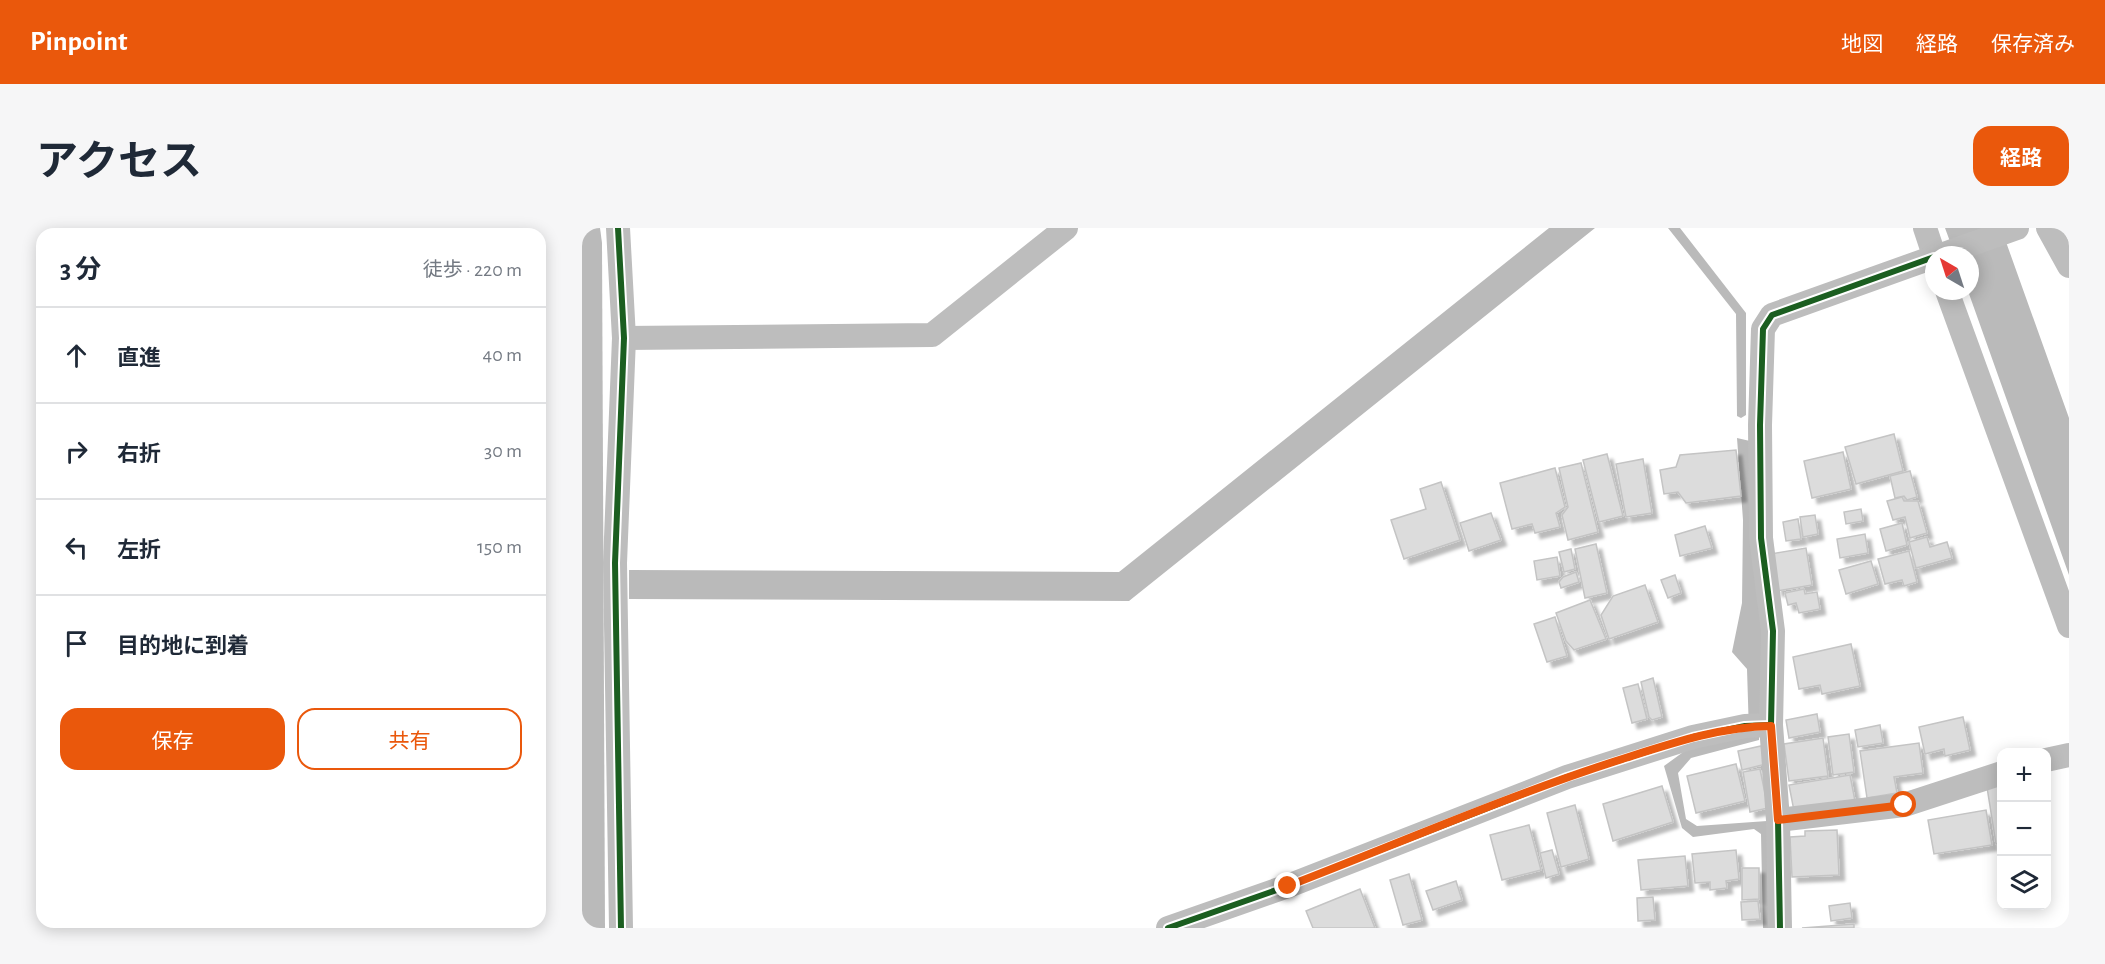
<!DOCTYPE html>
<html lang="ja">
<meta charset="utf-8">
<style>
:root{--surface:#fff;--page:#f6f6f7;--text:#1f2937;--muted:#747a83;--line:#e0e1e3;--accent:#ea580c}
body{margin:0;font-family:"Alegreya Sans","Noto Sans JP",sans-serif;background:var(--page);color:var(--text)}
.controls{position:absolute;right:18px;bottom:18px;display:grid;overflow:hidden;border-radius:12px;box-shadow:0 3px 15px #0003}
.controls button{width:54px;height:54px;display:grid;place-items:center;padding:0;border:0;border-bottom:2px solid var(--line);background:var(--surface);color:var(--text);font:30px sans-serif}
.compass{position:absolute;left:1343px;top:18px;width:54px;height:54px;border-radius:50%;background:var(--surface);box-shadow:0 3px 15px #0003;rotate:321deg}
.stop{position:absolute;width:18px;height:18px;margin:-14px;border:4px solid #ea580c;border-radius:50%;background:#fff}
.stop.end{background:#ea580c;border-color:#fff;box-shadow:0 2px 6px #0008}
.list{margin:0;padding:0;list-style:none}
h2{display:flex;justify-content:space-between;align-items:center;height:78px;margin:0;padding:0 24px;font-size:26px}
h2 small{font-size:20px;font-weight:400;color:var(--muted)}
.list li{display:grid;grid-template-columns:39px 1fr auto;gap:18px;align-items:center;box-sizing:border-box;height:96px;padding:0 24px;border-top:2px solid var(--line)}
.list b{display:block;font-size:22px;white-space:nowrap}
.list em{font-size:20px;font-style:normal;color:var(--muted)}
.actions{display:flex;gap:12px;padding:18px 24px}
.actions a{flex:1;padding:14px 0;border:2px solid var(--accent);border-radius:18px;text-align:center;font-size:21px;color:var(--accent)}
.actions .main{background:var(--accent);color:#fff}
.icon{flex:none;width:33px;height:33px;fill:none;stroke:currentColor;stroke-width:2;stroke-linecap:round;stroke-linejoin:round}
.map{position:relative;flex:none;width:1487px;height:700px;overflow:hidden;border-radius:18px}
header{display:flex;align-items:center;gap:36px;box-sizing:border-box;height:84px;padding:0 30px;background:var(--accent);color:#fff}
header strong{font-size:28px}
nav{display:flex;gap:33px;margin-inline-start:auto;font-size:21px}
.intro{display:flex;align-items:center;justify-content:space-between;box-sizing:border-box;height:144px;padding:0 36px}
h1{margin:0;font-size:42px}
.button{padding:15px 27px;border-radius:18px;background:var(--accent);color:#fff;font-size:21px;font-weight:700}
main{display:flex;gap:36px;padding:0 36px}
aside{flex:1;background:var(--surface);border-radius:18px;box-shadow:0 3px 15px #0003}
.map>svg:first-child{display:block}
.water{fill:#bababa}
.building{fill:#dcdcdc;stroke:#c4c4c4;stroke-width:1.5;filter:url(#shadow)}
.lines{fill:none;stroke-linecap:round;stroke-linejoin:round}
.minor{stroke:#bdbdbd;stroke-width:24}
.cycleway-casing{stroke:#fff;stroke-width:10}
.cycleway{stroke:#1b5e20;stroke-width:6}
.route{stroke:#ea580c;stroke-width:8}
</style>
<header>
<strong>Pinpoint</strong>
<nav><a>地図</a><a>経路</a><a>保存済み</a></nav>
</header>
<div class="intro"><h1>アクセス</h1><a class="button">経路</a></div>
<main>
<aside>
<h2>3 分<small>徒歩 · 220 m</small></h2>
<ul class="list">
<li><svg class="icon" aria-label="ahead" viewBox="0 0 24 24"><path d="M12 20V5M6 11l6-6 6 6"/></svg><div><b>直進</b></div><em>40 m</em></li>
<li><svg class="icon" aria-label="right" viewBox="0 0 24 24"><path d="M7 20v-9h11M14 6l5 5-5 5"/></svg><div><b>右折</b></div><em>30 m</em></li>
<li><svg class="icon" aria-label="left" viewBox="0 0 24 24"><path d="M17 20v-9H6M10 6l-5 5 5 5"/></svg><div><b>左折</b></div><em>150 m</em></li>
<li><svg class="icon" aria-label="arrive" viewBox="0 0 24 24"><path d="M6 21V4h12l-3 4 3 4H6"/></svg><div><b>目的地に到着</b></div></li>
</ul>
<div class="actions"><a class="main">保存</a><a>共有</a></div>
</aside>
<div class="map">
<svg width="1487" height="700" viewBox="0 0 1487 700">
<defs>
<filter id="shadow"><feDropShadow dx="5.5" dy="5.5" stdDeviation="1.5" flood-color="#0004"/></filter>
</defs>
<rect width="100%" height="100%" fill="#fff"/>
<!-- water -->
<g class="water">
<polygon points="0,0 18,0 20,15 23,700 0,700"/>
<polygon points="967,0 1013,0 547,373 47,371 47,342 537,344"/>
<polygon points="1086,0 1098,0 1164,85 1164,187 1159,190 1155,188 1154,86"/>
<polygon points="1363,0 1419,0 1487,190 1487,347 1386,63 1388,63 1388,27 1373,27"/>
<polygon points="1155,210 1168,213 1181,410 1177,512 1109,530 1096,545 1104,591 1115,598 1185,593 1188,700 1181,700 1179,606 1172,601 1111,609 1100,600 1082,538 1104,522 1167,505 1165,441 1150,424 1160,375 1161,292"/>
</g>
<!-- building -->
<g class="building">
<polygon points="1312,206 1321,243 1274,256 1263,219"/>
<polygon points="1154,222 1159,268 1104,275 1096,264 1082,266 1078,242 1094,239 1098,227"/>
<polygon points="1261,224 1269,261 1230,270 1222,233"/>
<polygon points="1025,226 1041,288 1017,294 1001,232"/>
<polygon points="1061,231 1070,285 1044,289 1034,236"/>
<polygon points="999,235 1016,304 986,312 980,287 986,279 977,240"/>
<polygon points="973,240 983,279 974,285 978,299 953,305 950,296 930,301 918,255"/>
<polygon points="1328,243 1335,269 1325,272 1322,268 1313,270 1308,248"/>
<polygon points="859,254 878,312 822,331 809,292 844,281 838,261"/>
<polygon points="1320,269 1322,273 1336,273 1345,305 1328,310 1323,289 1311,292 1305,273"/>
<polygon points="1279,281 1281,293 1264,296 1262,284"/>
<polygon points="909,285 919,312 887,323 878,295"/>
<polygon points="1233,287 1236,306 1221,309 1218,289"/>
<polygon points="1216,291 1219,311 1204,313 1201,294"/>
<polygon points="1320,295 1325,317 1304,323 1298,301"/>
<polygon points="1123,298 1130,320 1098,328 1093,307"/>
<polygon points="1283,306 1286,325 1258,330 1255,311"/>
<polygon points="1345,309 1348,319 1365,314 1370,330 1334,340 1327,314"/>
<polygon points="1014,316 1025,365 1003,370 993,321"/>
<polygon points="1224,320 1230,357 1195,363 1188,326"/>
<polygon points="989,321 993,341 982,344 977,324"/>
<polygon points="1327,323 1335,354 1322,358 1320,352 1303,356 1296,331"/>
<polygon points="975,329 978,348 955,352 952,333"/>
<polygon points="1289,333 1296,356 1264,366 1257,342"/>
<polygon points="994,344 997,354 979,360 977,354 981,349"/>
<polygon points="1093,347 1099,365 1086,370 1079,352"/>
<polygon points="1063,357 1076,394 1027,411 1019,387 1031,368"/>
<polygon points="1222,361 1223,366 1235,364 1238,381 1217,385 1214,375 1206,377 1203,365"/>
<polygon points="1008,372 1024,411 992,422 984,413 974,385"/>
<polygon points="973,389 985,428 965,434 952,396"/>
<polygon points="1269,416 1278,458 1240,466 1238,457 1217,461 1211,429"/>
<polygon points="1071,450 1080,489 1070,492 1067,489 1059,454"/>
<polygon points="1056,456 1065,491 1050,495 1041,460"/>
<polygon points="1235,486 1238,504 1207,510 1204,492"/>
<polygon points="1381,489 1388,522 1363,528 1362,521 1343,526 1337,499"/>
<polygon points="1298,497 1301,515 1276,519 1273,502"/>
<polygon points="1267,506 1272,544 1251,547 1246,509"/>
<polygon points="1241,510 1246,548 1207,553 1202,516"/>
<polygon points="1337,515 1341,545 1312,549 1315,565 1285,570 1278,523"/>
<polygon points="1179,518 1184,536 1160,542 1156,523"/>
<polygon points="1154,536 1163,573 1114,585 1105,548"/>
<polygon points="1178,541 1186,580 1168,584 1161,544"/>
<polygon points="1268,547 1273,573 1212,583 1207,557"/>
<polygon points="1420,556 1420,615 1414,616 1405,559"/>
<polygon points="1080,558 1091,594 1031,613 1021,576"/>
<polygon points="993,577 1007,631 979,639 965,585"/>
<polygon points="1404,582 1410,617 1352,626 1346,592"/>
<polygon points="947,597 959,642 920,652 908,607"/>
<polygon points="1255,602 1257,647 1210,649 1208,609 1223,608 1223,603"/>
<polygon points="970,622 977,646 964,650 958,625"/>
<polygon points="1154,622 1157,651 1144,653 1145,660 1128,662 1128,654 1113,655 1110,626"/>
<polygon points="1103,628 1106,658 1059,662 1056,632"/>
<polygon points="1160,640 1177,640 1177,671 1160,672"/>
<polygon points="827,646 840,692 821,697 808,652"/>
<polygon points="874,653 880,672 851,682 844,663"/>
<polygon points="778,661 793,700 731,700 724,683"/>
<polygon points="1071,669 1073,692 1056,693 1055,670"/>
<polygon points="1176,673 1178,691 1160,692 1159,674"/>
<polygon points="1268,675 1270,690 1249,693 1247,678"/>
<polygon points="1272,696 1272,700 1220,700"/>
</g>
<g class="lines">
<!-- minor -->
<g class="minor">
<polyline points="36,0 42,110 33,335 39,700"/>
<polyline points="1343,0 1352,27"/>
<polyline points="1466,0 1487,38"/>
<polyline points="1359,27 1435,0"/>
<polyline points="1365,63 1487,398"/>
<polyline points="42,110 350,107 484,0"/>
<polyline points="1464,532 1487,527"/>
<polyline points="1196,592 1322,577 1420,545"/>
<polyline points="586,700 706,658 985,549 1111,509 1163,498 1189,497"/>
<polyline points="1198,700 1196,592 1189,497 1191,403 1179,310 1178,197 1181,101 1190,87 1352,29"/>
</g>
<defs>
<g id="cycleway">
<polyline points="36,0 42,110 33,335 39,700"/>
<polyline points="586,700 706,658 985,549 1111,509 1163,498 1189,497"/>
<polyline points="1198,700 1196,592 1189,497 1191,403 1179,310 1178,197 1181,101 1190,87 1352,29"/>
</g>
</defs>
<!-- cycleway casing -->
<use href="#cycleway" class="cycleway-casing"/>
<!-- cycleway -->
<use href="#cycleway" class="cycleway"/>
</g>
<g class="lines">
<!-- route -->
<path class="route" d="M706,658C815,616 923,569 1034,533C1085,517 1135,499 1189,498L1196,592L1322,577"/>
</g>
</svg>
<div class="controls">
<button>+</button>
<button>−</button>
<button><svg class="icon" aria-label="layers" viewBox="0 0 24 24"><path d="M12 4l9 5-9 5-9-5zM3 14l9 5 9-5"/></svg></button>
</div>
<svg class="compass" viewBox="-18 -18 36 36"><path d="M0-13l5 13h-10z" fill="#e53935"/><path d="M0 13l5-13h-10z" fill="#747a83"/></svg>
<div class="stop" style="left:1322px;top:577px"></div>
<div class="stop end" style="left:706px;top:658px"></div>
</div>
</main>
